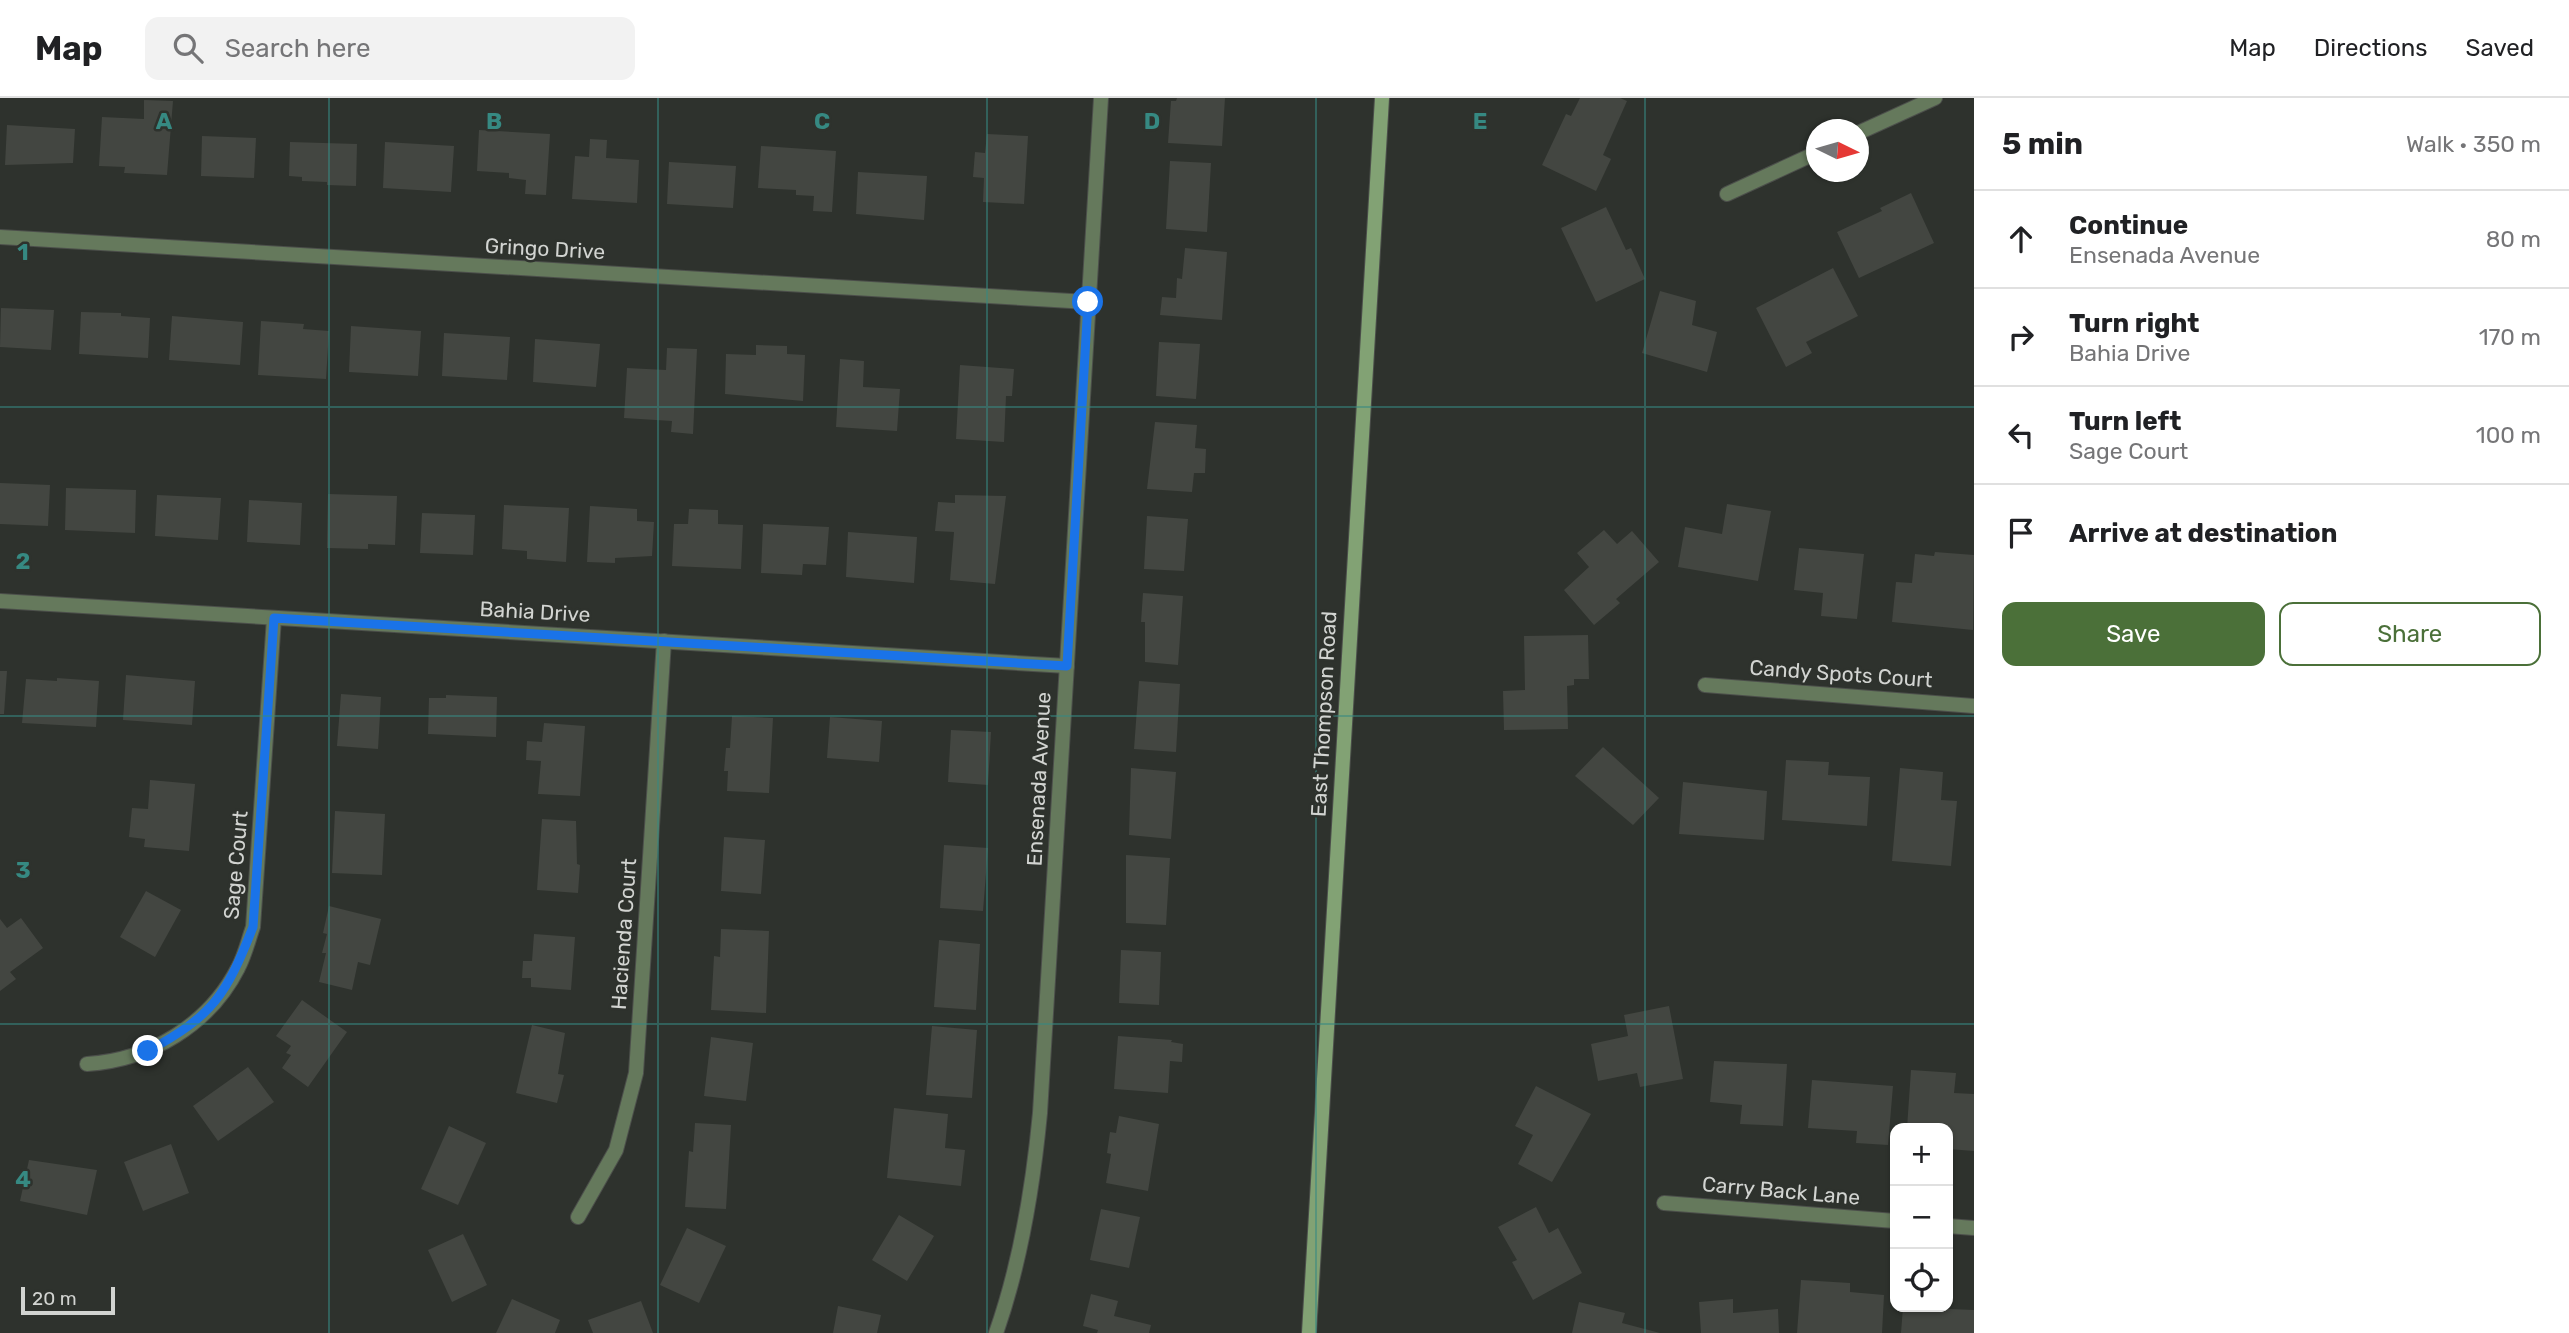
<!DOCTYPE html>
<meta charset="utf-8">
<style>
:root{--surface:#fff;--page:#f2f2f2;--text:#202124;--muted:#757577;--line:#e0e0e0;--accent:#4b7039}
body{margin:0;font-family:Rubik,sans-serif;background:var(--page);color:var(--text)}
.controls{position:absolute;right:21px;bottom:21px;display:grid;overflow:hidden;border-radius:14px;box-shadow:0 2px 5px #0004}
.controls button{width:63px;height:63px;display:grid;place-items:center;padding:0;border:0;border-bottom:2px solid var(--line);background:var(--surface);color:var(--text);font:35px sans-serif}
.compass{position:absolute;left:1806px;top:21px;width:63px;height:63px;border-radius:50%;background:var(--surface);box-shadow:0 2px 5px #0004;rotate:95deg}
.scale{position:absolute;left:21px;bottom:18px;width:94px;box-sizing:border-box;padding-left:7px;border:4px solid #d2d4d1;border-top:0;font-size:19px;line-height:24px;white-space:nowrap;color:#d2d4d1;-webkit-text-stroke:5px #2e322d;paint-order:stroke}
.stop{position:absolute;width:21px;height:21px;margin:-16px;border:5px solid #1a73e8;border-radius:50%;background:#fff}
.stop.end{background:#1a73e8;border-color:#fff;box-shadow:0 2px 7px #0008}
.list{margin:0;padding:0;list-style:none}
h2{display:flex;justify-content:space-between;align-items:center;height:91px;margin:0;padding:0 28px;font-size:30px}
h2 small{font-size:23px;font-weight:400;color:var(--muted)}
.list li{display:grid;grid-template-columns:46px 1fr auto;gap:21px;align-items:center;box-sizing:border-box;height:98px;padding:0 28px;border-top:2px solid var(--line)}
.list b{display:block;font-size:26px;white-space:nowrap}
.list p{margin:0;font-size:23px;white-space:nowrap;color:var(--muted)}
.list em{font-size:23px;font-style:normal;color:var(--muted)}
.actions{display:flex;gap:14px;padding:21px 28px}
.actions a{flex:1;padding:16px 0;border:2px solid var(--accent);border-radius:14px;text-align:center;font-size:24px;color:var(--accent)}
.actions .main{background:var(--accent);color:#fff}
.icon{flex:none;width:38px;height:38px;fill:none;stroke:currentColor;stroke-width:2;stroke-linecap:round;stroke-linejoin:round}
.map{position:relative;flex:none;width:1974px;height:1235px;overflow:hidden}
header{display:flex;align-items:center;gap:42px;box-sizing:border-box;height:98px;padding:0 35px;background:var(--surface);border-bottom:2px solid var(--line)}
header strong{font-size:33px}
nav{display:flex;gap:38px;margin-inline-start:auto;font-size:24px}
.search{width:490px;height:63px;background:var(--page);display:flex;align-items:center;gap:18px;box-sizing:border-box;padding:0 24px;border-radius:14px;color:var(--muted);font-size:26px}
main{display:flex}
aside{flex:1;background:var(--surface)}
.map>svg:first-child{display:block}
.building{fill:#434641}
.lines{fill:none;stroke-linecap:round;stroke-linejoin:round}
.minor-casing{stroke:#4c4f4b;stroke-width:16}
.secondary-casing{stroke:#4c4f4b;stroke-width:16}
.minor{stroke:#65795c;stroke-width:14}
.secondary{stroke:#82a274;stroke-width:14}
.route{stroke:#1a73e8;stroke-width:9}
.grid{fill:none;stroke:#368982;stroke-width:2;stroke-opacity:0.55}
.labels{text-anchor:middle;stroke-width:5;stroke-linejoin:round;paint-order:stroke}
.street-label{font-size:21px;fill:#d2d4d1;stroke:#2e322d}
.grid-label{font-size:23px;text-anchor:middle;font-weight:bold;fill:#368982;stroke:#2e322d;stroke-width:5;stroke-linejoin:round;paint-order:stroke}
</style>
<header>
<strong>Map</strong>
<div class="search"><svg class="icon" aria-label="search" viewBox="0 0 24 24"><circle cx="10" cy="10" r="6"/><path d="M15 15l6 6"/></svg>Search here</div>
<nav><a>Map</a><a>Directions</a><a>Saved</a></nav>
</header>
<main>
<div class="map">
<svg width="1974" height="1235" viewBox="0 0 1974 1235">
<rect width="100%" height="100%" fill="#2e322d"/>
<!-- building -->
<g class="building">
<polygon points="1177,0 1225,0 1222,48 1168,45 1171,3 1176,3"/>
<polygon points="1580,0 1620,0 1627,3 1603,57 1611,61 1596,93 1542,67 1566,16 1571,18"/>
<polygon points="144,2 173,3 167,77 124,75 125,69 99,68 102,19 144,21"/>
<polygon points="7,27 75,31 73,65 5,67"/>
<polygon points="479,32 550,36 546,97 525,96 526,82 509,80 509,75 477,73"/>
<polygon points="987,36 1028,38 1024,106 983,104 984,80 973,79 975,54 985,55"/>
<polygon points="202,38 256,40 254,80 201,78"/>
<polygon points="590,41 607,42 606,60 639,62 637,105 572,101 575,58 589,59"/>
<polygon points="290,44 357,46 356,88 327,87 327,84 302,83 302,79 289,78"/>
<polygon points="385,44 454,48 451,94 383,90"/>
<polygon points="761,48 836,53 832,114 813,113 814,98 796,97 796,92 758,90"/>
<polygon points="1170,63 1211,65 1207,134 1166,131"/>
<polygon points="669,64 736,68 733,110 667,106"/>
<polygon points="858,74 927,78 924,122 856,116"/>
<polygon points="1911,95 1934,145 1859,180 1837,134 1882,113 1880,110"/>
<polygon points="1606,109 1626,152 1631,150 1645,181 1596,204 1561,130"/>
<polygon points="1185,150 1227,154 1222,222 1160,217 1162,199 1176,200 1177,180 1182,181"/>
<polygon points="1833,170 1858,218 1806,244 1812,255 1786,269 1756,210"/>
<polygon points="1660,193 1696,203 1692,227 1717,234 1707,274 1642,255"/>
<polygon points="1,210 54,212 51,252 0,249"/>
<polygon points="81,214 121,215 121,218 150,220 148,260 79,256"/>
<polygon points="172,218 243,224 240,267 169,262"/>
<polygon points="261,223 304,226 303,231 329,233 326,281 258,277"/>
<polygon points="351,228 421,233 418,278 349,274"/>
<polygon points="444,235 510,239 507,282 442,278"/>
<polygon points="535,241 600,246 596,289 533,284"/>
<polygon points="1159,244 1200,246 1196,301 1156,298"/>
<polygon points="756,247 787,248 787,256 805,257 803,303 725,296 726,256 756,257"/>
<polygon points="667,250 697,251 693,336 671,334 672,323 624,320 627,270 666,272"/>
<polygon points="840,261 864,263 863,289 900,291 897,333 836,329"/>
<polygon points="960,267 1014,271 1012,298 1006,298 1004,344 956,341"/>
<polygon points="1155,324 1197,327 1195,350 1206,351 1205,375 1194,375 1192,394 1147,391"/>
<polygon points="0,385 50,387 48,428 0,426"/>
<polygon points="66,390 136,392 135,435 65,432"/>
<polygon points="328,396 397,398 395,447 368,446 368,451 327,450"/>
<polygon points="157,397 221,400 218,442 155,438"/>
<polygon points="955,397 1006,398 995,486 950,482 954,434 935,433 938,404 955,405"/>
<polygon points="249,402 302,405 300,447 247,444"/>
<polygon points="1727,406 1771,413 1758,483 1678,469 1685,429 1722,436"/>
<polygon points="504,407 569,410 566,464 527,461 527,453 502,451"/>
<polygon points="590,408 637,411 637,423 654,424 652,458 615,460 615,465 587,464"/>
<polygon points="689,411 718,412 718,426 743,427 741,471 672,468 674,426 688,426"/>
<polygon points="422,415 475,417 473,457 420,455"/>
<polygon points="1147,418 1188,421 1184,473 1144,471"/>
<polygon points="763,426 829,429 826,467 803,466 802,477 761,475"/>
<polygon points="1604,432 1617,446 1632,433 1659,464 1616,501 1620,505 1594,527 1564,492 1589,469 1577,455"/>
<polygon points="848,434 917,439 914,485 846,479"/>
<polygon points="1799,450 1864,456 1857,521 1821,518 1823,495 1794,492"/>
<polygon points="1935,454 1974,457 1973,532 1892,524 1896,484 1912,485 1915,456 1934,458"/>
<polygon points="1143,495 1183,498 1178,567 1145,564 1145,524 1141,524"/>
<polygon points="1588,537 1589,581 1574,581 1574,587 1567,588 1568,631 1504,632 1503,593 1525,592 1524,538"/>
<polygon points="0,573 7,573 4,616 0,616"/>
<polygon points="126,577 195,583 192,627 123,622"/>
<polygon points="57,580 99,583 96,629 22,625 26,581 57,583"/>
<polygon points="1139,583 1180,586 1176,654 1134,651"/>
<polygon points="341,596 381,599 378,651 337,648"/>
<polygon points="446,597 497,599 496,639 428,636 429,600 446,600"/>
<polygon points="732,618 773,620 769,695 727,693 728,673 724,673 726,650 730,650"/>
<polygon points="830,619 882,623 879,664 827,660"/>
<polygon points="544,625 585,628 580,698 538,696 541,663 526,662 527,643 542,644"/>
<polygon points="951,632 991,634 988,687 948,684"/>
<polygon points="1603,649 1659,700 1633,727 1575,678"/>
<polygon points="1786,662 1829,664 1828,677 1870,679 1867,728 1782,722"/>
<polygon points="1131,670 1176,674 1171,741 1129,737"/>
<polygon points="1900,670 1943,674 1941,702 1957,703 1951,768 1892,763"/>
<polygon points="150,682 195,686 189,753 144,749 145,741 129,739 132,710 148,711"/>
<polygon points="1683,684 1767,693 1764,742 1679,736"/>
<polygon points="335,713 385,716 382,777 332,775"/>
<polygon points="542,721 576,723 577,766 580,767 578,795 537,792"/>
<polygon points="724,739 765,742 761,796 721,793"/>
<polygon points="944,747 988,750 983,813 940,810"/>
<polygon points="1126,757 1170,760 1166,827 1126,825"/>
<polygon points="146,793 181,812 155,859 120,839"/>
<polygon points="329,808 381,821 370,867 358,864 352,892 319,884 326,855 322,855 327,836 323,835"/>
<polygon points="21,820 43,850 10,874 16,881 0,893 0,821 7,830"/>
<polygon points="721,831 769,833 766,915 711,912 714,858 720,859"/>
<polygon points="534,836 575,839 571,892 531,889 531,880 522,880 523,863 532,863"/>
<polygon points="939,842 980,846 976,912 934,909"/>
<polygon points="1121,852 1161,854 1159,907 1119,905"/>
<polygon points="302,902 347,934 308,989 282,970 291,957 286,955 291,948 276,938"/>
<polygon points="1669,908 1683,981 1640,989 1637,975 1598,983 1591,946 1628,938 1624,917"/>
<polygon points="532,927 565,935 558,976 564,977 557,1005 516,995"/>
<polygon points="932,928 977,932 972,1000 926,997"/>
<polygon points="1118,938 1172,942 1171,944 1183,946 1182,964 1170,963 1168,995 1114,991"/>
<polygon points="711,939 753,945 746,1003 704,998"/>
<polygon points="1714,963 1787,966 1783,1028 1740,1026 1742,1007 1710,1004"/>
<polygon points="248,969 274,1004 218,1043 193,1008"/>
<polygon points="1911,972 1956,975 1954,995 1974,996 1974,1053 1948,1051 1948,1030 1907,1030"/>
<polygon points="1812,982 1893,988 1888,1047 1856,1045 1857,1033 1808,1030"/>
<polygon points="1536,988 1591,1016 1552,1084 1518,1066 1533,1037 1515,1028"/>
<polygon points="894,1010 948,1016 945,1050 965,1052 961,1088 887,1080"/>
<polygon points="1119,1018 1159,1026 1148,1093 1106,1085 1111,1056 1107,1055 1110,1034 1116,1035"/>
<polygon points="695,1025 731,1027 726,1111 685,1109 689,1053 693,1054"/>
<polygon points="449,1028 486,1045 458,1107 421,1091"/>
<polygon points="171,1046 189,1095 143,1113 124,1064"/>
<polygon points="29,1062 97,1072 87,1117 20,1103"/>
<polygon points="1536,1109 1549,1135 1558,1130 1582,1175 1533,1202 1512,1164 1517,1162 1498,1129"/>
<polygon points="1101,1111 1140,1119 1129,1170 1090,1162"/>
<polygon points="899,1117 934,1138 907,1183 872,1162"/>
<polygon points="687,1130 726,1148 699,1205 660,1187"/>
<polygon points="463,1136 487,1187 452,1204 428,1152"/>
<polygon points="1801,1182 1850,1185 1850,1194 1884,1197 1882,1235 1797,1235"/>
<polygon points="1091,1196 1118,1203 1114,1218 1151,1227 1149,1235 1097,1235 1098,1232 1083,1228"/>
<polygon points="512,1201 560,1222 555,1235 496,1235"/>
<polygon points="1733,1201 1733,1215 1778,1211 1779,1235 1701,1235 1699,1204"/>
<polygon points="641,1203 653,1235 593,1235 588,1222"/>
<polygon points="1579,1204 1625,1215 1622,1225 1660,1235 1572,1235"/>
<polygon points="838,1208 881,1217 877,1235 833,1235"/>
<polygon points="1903,1209 1974,1212 1974,1235 1901,1235"/>
</g>
<g class="lines">
<defs>
<g id="minor">
<polyline points="1858,35 1935,0"/>
<polyline points="1727,96 1816,55"/>
<polyline points="0,139 1088,204"/>
<polyline points="0,503 1067,568"/>
<polyline points="1705,587 1974,608"/>
<path d="M87,966C150,962 209,927 238,870C245,857 248,843 253,829L274,520"/>
<polyline points="1664,1105 1895,1123"/>
<polyline points="578,1119 616,1052 636,975 664,543"/>
<polyline points="1948,1128 1974,1130"/>
<path d="M996,1235C1021,1164 1033,1089 1040,1015L1101,0"/>
</g>
<polyline id="secondary" points="1309,1235 1382,0"/>
</defs>
<!-- minor casing -->
<use href="#minor" class="minor-casing"/>
<!-- secondary casing -->
<use href="#secondary" class="secondary-casing"/>
<!-- minor -->
<use href="#minor" class="minor"/>
<!-- secondary -->
<use href="#secondary" class="secondary"/>
</g>
<g class="lines">
<!-- route -->
<path class="route" d="M148,953C214,917 226,897 253,829L274,520L1067,568L1088,204"/>
</g>
<!-- grid -->
<path class="grid" d="M329,0V1235M658,0V1235M987,0V1235M1316,0V1235M1645,0V1235M0,309H1974M0,618H1974M0,926H1974"/>
<g class="labels">
<!-- street labels -->
<g class="street-label">
<text transform="translate(545 151) rotate(3)" y="7">Gringo Drive</text>
<text transform="translate(535 514) rotate(3)" y="7">Bahia Drive</text>
<text transform="translate(1841 576) rotate(4)" y="7">Candy Spots Court</text>
<text transform="translate(1324 616) rotate(-87)" y="7">East Thompson Road</text>
<text transform="translate(1039 681) rotate(-87)" y="7">Ensenada Avenue</text>
<text transform="translate(236 767) rotate(-85)" y="7">Sage Court</text>
<text transform="translate(624 836) rotate(-86)" y="7">Hacienda Court</text>
<text transform="translate(1781 1093) rotate(5)" y="7">Carry Back Lane</text>
</g>
</g>
<g class="grid-label">
<text x="164" y="31">A</text>
<text x="494" y="31">B</text>
<text x="822" y="31">C</text>
<text x="1152" y="31">D</text>
<text x="1480" y="31">E</text>
<text x="23" y="162">1</text>
<text x="23" y="471">2</text>
<text x="23" y="780">3</text>
<text x="23" y="1089">4</text>
</g>
</svg>
<div class="controls">
<button>+</button>
<button>−</button>
<button><svg class="icon" aria-label="locate" viewBox="0 0 24 24"><circle cx="12" cy="12" r="6"/><path d="M12 2v4M12 18v4M2 12h4M18 12h4"/></svg></button>
</div>
<svg class="compass" viewBox="-18 -18 36 36"><path d="M0-13l5 13h-10z" fill="#e53935"/><path d="M0 13l5-13h-10z" fill="#757577"/></svg>
<div class="scale">20 m</div>
<div class="stop" style="left:1088px;top:204px"></div>
<div class="stop end" style="left:148px;top:953px"></div>
</div>
<aside>
<h2>5 min<small>Walk · 350 m</small></h2>
<ul class="list">
<li><svg class="icon" aria-label="ahead" viewBox="0 0 24 24"><path d="M12 20V5M6 11l6-6 6 6"/></svg><div><b>Continue</b><p>Ensenada Avenue</p></div><em>80 m</em></li>
<li><svg class="icon" aria-label="right" viewBox="0 0 24 24"><path d="M7 20v-9h11M14 6l5 5-5 5"/></svg><div><b>Turn right</b><p>Bahia Drive</p></div><em>170 m</em></li>
<li><svg class="icon" aria-label="left" viewBox="0 0 24 24"><path d="M17 20v-9H6M10 6l-5 5 5 5"/></svg><div><b>Turn left</b><p>Sage Court</p></div><em>100 m</em></li>
<li><svg class="icon" aria-label="arrive" viewBox="0 0 24 24"><path d="M6 21V4h12l-3 4 3 4H6"/></svg><div><b>Arrive at destination</b></div></li>
</ul>
<div class="actions"><a class="main">Save</a><a>Share</a></div>
</aside>
</main>
